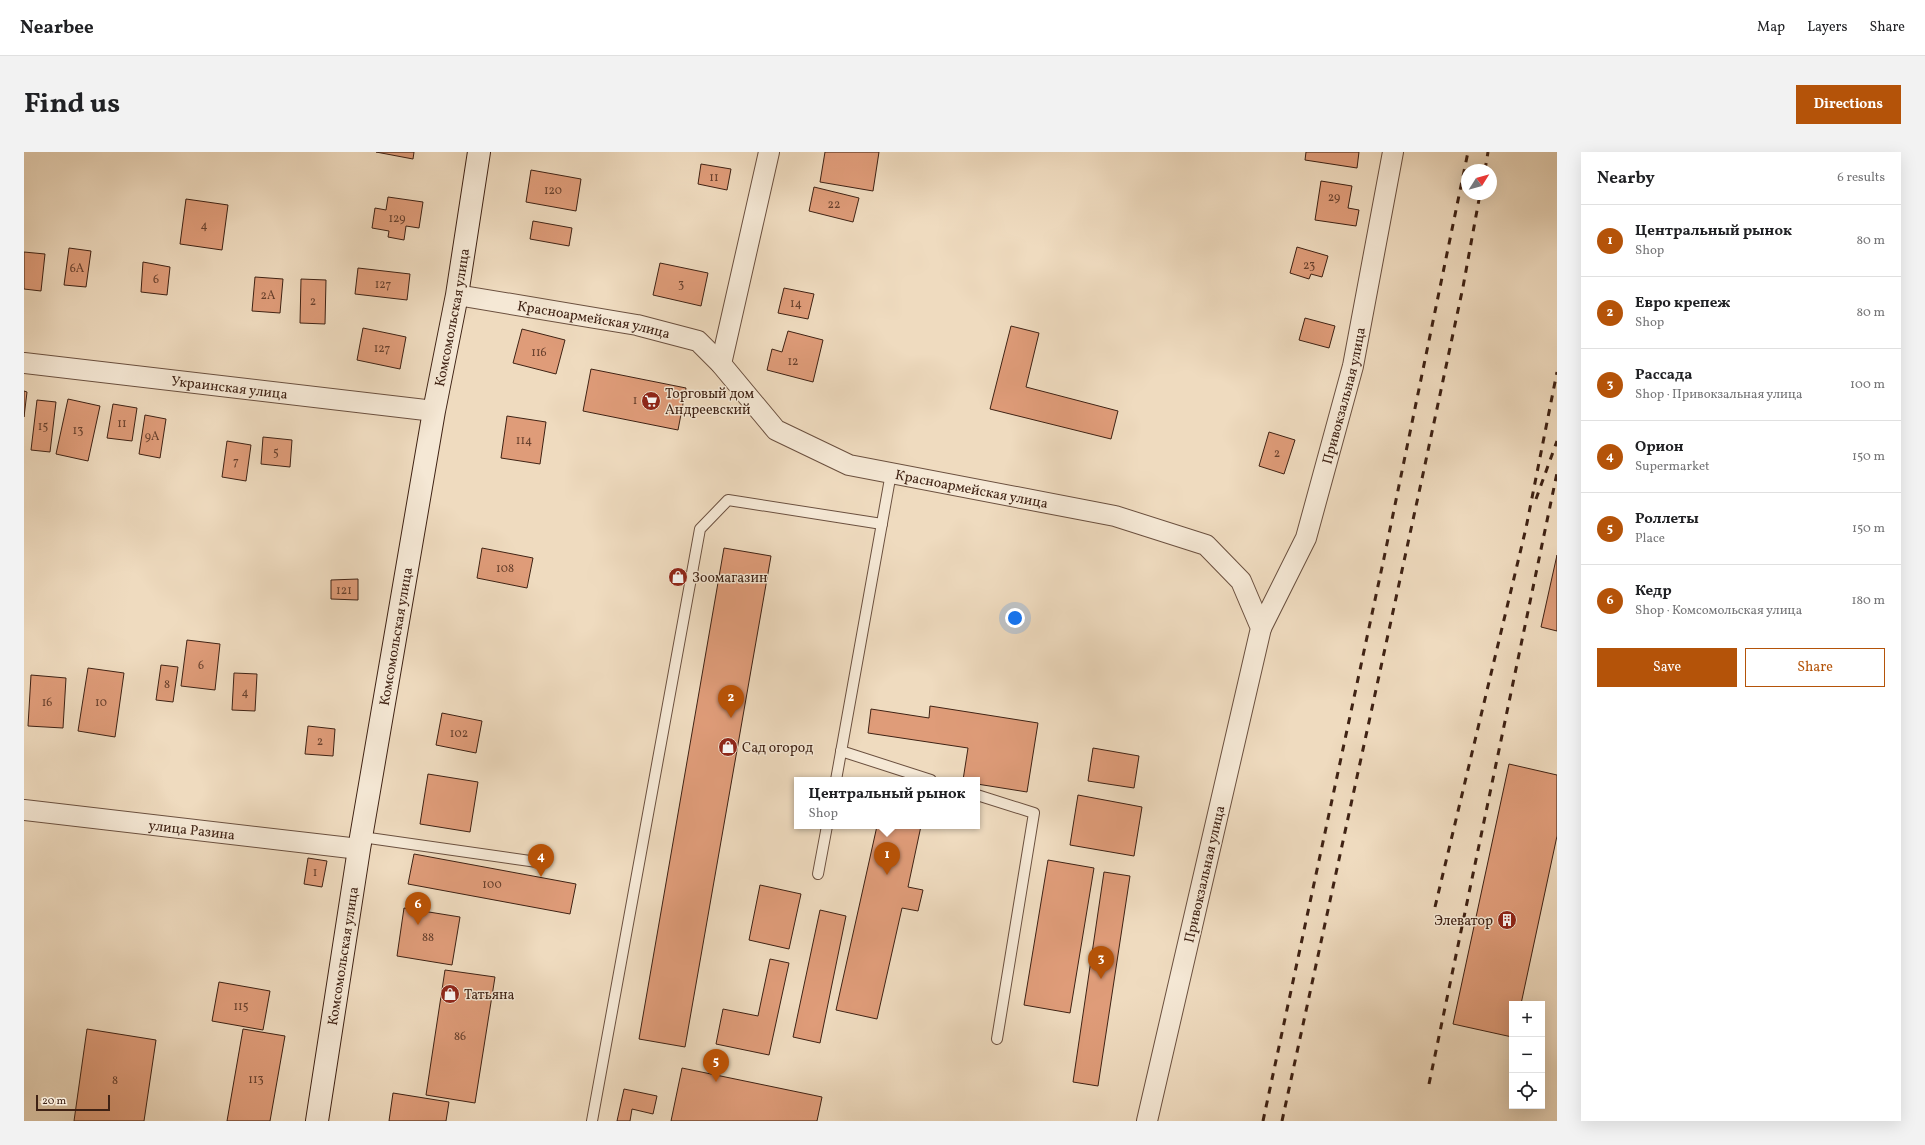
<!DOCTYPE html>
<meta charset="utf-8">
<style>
:root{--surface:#fff;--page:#f2f2f2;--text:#202124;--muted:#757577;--line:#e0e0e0;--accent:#b45309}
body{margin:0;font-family:Vollkorn,serif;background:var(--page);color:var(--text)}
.controls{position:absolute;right:12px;bottom:12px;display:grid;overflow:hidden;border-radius:0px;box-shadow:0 4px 16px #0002}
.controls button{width:36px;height:36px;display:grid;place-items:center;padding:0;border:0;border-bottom:1px solid var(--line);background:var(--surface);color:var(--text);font:20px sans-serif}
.compass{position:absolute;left:1437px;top:12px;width:36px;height:36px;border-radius:50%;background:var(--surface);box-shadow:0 4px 16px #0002;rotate:53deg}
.scale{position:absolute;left:12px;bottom:10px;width:74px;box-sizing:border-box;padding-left:4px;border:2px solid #3f2214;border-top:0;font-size:11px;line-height:14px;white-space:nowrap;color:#3f2214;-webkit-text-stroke:3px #f5e8d5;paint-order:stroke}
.you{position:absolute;left:991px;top:466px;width:14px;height:14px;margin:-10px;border:3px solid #fff;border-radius:50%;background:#1a73e8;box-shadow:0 0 0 6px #1a73e833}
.badge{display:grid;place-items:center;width:26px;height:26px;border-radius:50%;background:var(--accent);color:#fff;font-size:13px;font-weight:700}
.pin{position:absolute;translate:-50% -33px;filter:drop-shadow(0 1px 2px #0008)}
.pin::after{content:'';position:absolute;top:21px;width:14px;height:12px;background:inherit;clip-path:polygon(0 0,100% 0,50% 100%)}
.popup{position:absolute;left:770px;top:625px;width:186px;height:52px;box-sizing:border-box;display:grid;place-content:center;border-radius:0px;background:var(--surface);filter:drop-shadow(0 1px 3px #0005);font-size:13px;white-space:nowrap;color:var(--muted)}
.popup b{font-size:15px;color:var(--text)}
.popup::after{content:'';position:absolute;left:50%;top:100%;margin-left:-8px;border:8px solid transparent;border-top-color:var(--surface)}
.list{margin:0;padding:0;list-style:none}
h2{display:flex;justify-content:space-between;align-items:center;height:52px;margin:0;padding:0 16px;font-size:17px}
h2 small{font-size:13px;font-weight:400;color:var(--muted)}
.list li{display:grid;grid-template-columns:26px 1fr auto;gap:12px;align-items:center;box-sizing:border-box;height:72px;padding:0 16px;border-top:1px solid var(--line)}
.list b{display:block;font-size:15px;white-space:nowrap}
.list p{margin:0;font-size:13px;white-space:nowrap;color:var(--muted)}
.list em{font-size:13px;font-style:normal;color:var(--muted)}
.actions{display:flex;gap:8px;padding:12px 16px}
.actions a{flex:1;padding:9px 0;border:1px solid var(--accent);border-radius:0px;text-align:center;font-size:14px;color:var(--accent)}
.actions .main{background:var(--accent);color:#fff}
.icon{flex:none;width:22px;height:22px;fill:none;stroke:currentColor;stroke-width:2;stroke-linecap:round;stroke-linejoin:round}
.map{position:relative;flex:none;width:1533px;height:969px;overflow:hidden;border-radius:0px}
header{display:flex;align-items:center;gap:24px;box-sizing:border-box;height:56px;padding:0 20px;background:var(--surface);border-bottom:1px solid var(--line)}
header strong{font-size:19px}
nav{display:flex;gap:22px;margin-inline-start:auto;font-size:14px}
.intro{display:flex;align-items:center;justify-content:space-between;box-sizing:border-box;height:96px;padding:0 24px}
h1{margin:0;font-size:28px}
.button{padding:10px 18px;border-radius:0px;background:var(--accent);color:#fff;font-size:14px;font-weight:700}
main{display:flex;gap:24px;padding:0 24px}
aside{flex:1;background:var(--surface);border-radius:0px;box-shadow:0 4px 16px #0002}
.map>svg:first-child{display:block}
.building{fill:#df9c79;stroke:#3f2214}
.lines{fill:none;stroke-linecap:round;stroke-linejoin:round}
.lane-casing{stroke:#6b503f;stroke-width:12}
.street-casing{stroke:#6b503f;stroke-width:22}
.secondary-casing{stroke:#3f2214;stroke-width:24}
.lane{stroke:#f5e8d5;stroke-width:10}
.street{stroke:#f5e8d5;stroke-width:20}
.secondary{stroke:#f5e8d5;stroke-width:22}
.rail{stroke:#3f2214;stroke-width:3;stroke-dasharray:7 7;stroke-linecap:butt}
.labels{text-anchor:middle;stroke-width:3;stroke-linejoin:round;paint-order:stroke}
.number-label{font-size:12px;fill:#67402d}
.street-label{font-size:14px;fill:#3f2214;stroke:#f5e8d5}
.poi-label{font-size:14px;fill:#3f2214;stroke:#f5e8d5;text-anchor:start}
</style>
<header>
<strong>Nearbee</strong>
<nav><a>Map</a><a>Layers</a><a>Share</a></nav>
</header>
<div class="intro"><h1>Find us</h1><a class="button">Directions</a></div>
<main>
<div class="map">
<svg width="1533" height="969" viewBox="0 0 1533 969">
<rect width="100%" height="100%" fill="#efdbbf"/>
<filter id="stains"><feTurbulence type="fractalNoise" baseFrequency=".005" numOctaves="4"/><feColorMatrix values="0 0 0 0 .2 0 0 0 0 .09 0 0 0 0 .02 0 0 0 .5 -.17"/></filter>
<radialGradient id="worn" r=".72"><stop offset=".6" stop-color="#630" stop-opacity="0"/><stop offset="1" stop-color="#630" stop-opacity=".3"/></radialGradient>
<!-- building -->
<g class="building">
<polygon points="352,0 390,0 389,7"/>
<polygon points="801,0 855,0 849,39 796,30"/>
<polygon points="1282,0 1335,0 1333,16 1281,8"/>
<polygon points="677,12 707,17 703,38 674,32"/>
<polygon points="507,18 557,27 552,59 502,50"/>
<polygon points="1297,29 1328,34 1324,56 1335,58 1332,74 1291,68"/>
<polygon points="790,35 835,46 829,70 785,59"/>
<polygon points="364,45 399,50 395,76 382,74 380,88 364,85 365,79 348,76 351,56 362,58"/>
<polygon points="162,47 204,53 198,98 156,92"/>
<polygon points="509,69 548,76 545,94 506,87"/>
<polygon points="1273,95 1304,104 1298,125 1287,122 1285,127 1266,121"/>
<polygon points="45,96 67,99 62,135 40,133"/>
<polygon points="0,100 21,102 17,139 0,137"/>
<polygon points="119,110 146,115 143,143 117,140"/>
<polygon points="636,111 684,121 677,154 629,143"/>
<polygon points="334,116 386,122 383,148 331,142"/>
<polygon points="231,125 259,127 256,161 228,159"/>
<polygon points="277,127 302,128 301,172 276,171"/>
<polygon points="760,136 790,142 784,167 754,161"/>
<polygon points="1281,166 1311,174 1305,196 1275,188"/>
<polygon points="987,174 1015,181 1002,235 1094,259 1087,287 966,257"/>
<polygon points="339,176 382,185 376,217 333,208"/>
<polygon points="498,177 541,188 532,222 489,211"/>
<polygon points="764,179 799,188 789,230 743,218 748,197 758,200"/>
<polygon points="567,217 662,236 654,278 559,259"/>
<polygon points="0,239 3,240 0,265"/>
<polygon points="44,247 76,254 64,309 32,302"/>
<polygon points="13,248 32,250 26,300 7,298"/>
<polygon points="89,252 113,256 108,289 83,286"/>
<polygon points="121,263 142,267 136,306 115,302"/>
<polygon points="483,264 522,270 516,312 477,306"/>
<polygon points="1245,280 1271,288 1260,322 1235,314"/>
<polygon points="239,285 268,288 266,315 237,312"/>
<polygon points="203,289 227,293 222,329 198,325"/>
<polygon points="458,396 509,406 503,436 453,426"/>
<polygon points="700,396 747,404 661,895 615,887"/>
<polygon points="1533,403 1533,479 1517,475"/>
<polygon points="334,427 334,448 307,447 307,428"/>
<polygon points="163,488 196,492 191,538 157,534"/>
<polygon points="137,513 154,515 149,550 132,548"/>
<polygon points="64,516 100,521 91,585 54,579"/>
<polygon points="210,521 233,522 231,559 208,558"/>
<polygon points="7,523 42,526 39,576 4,574"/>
<polygon points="906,554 1014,571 1003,640 953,632 953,628 939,628 944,596 844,581 847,557 905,566"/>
<polygon points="418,561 458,569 452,601 412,593"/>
<polygon points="284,574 311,577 309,604 281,602"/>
<polygon points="1069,596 1115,604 1110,636 1064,629"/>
<polygon points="1485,612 1533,623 1533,684 1497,852 1488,852 1488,885 1429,872"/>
<polygon points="404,622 454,630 446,680 396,672"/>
<polygon points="1054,643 1118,655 1110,704 1046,693"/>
<polygon points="853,674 897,674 884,735 899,738 894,759 878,756 853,867 812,858"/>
<polygon points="390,702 552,732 546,762 384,732"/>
<polygon points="284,706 303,709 298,735 280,732"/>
<polygon points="1024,708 1070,716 1046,861 1000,853"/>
<polygon points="1080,720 1106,724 1074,934 1049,930"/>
<polygon points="736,733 777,742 765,797 725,788"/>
<polygon points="380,756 436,765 428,813 373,804"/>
<polygon points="796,758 822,764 796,891 769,885"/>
<polygon points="746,807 765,811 745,903 692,892 699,857 734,864"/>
<polygon points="421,818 471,825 451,951 402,943"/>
<polygon points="195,830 246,839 239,878 188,869"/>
<polygon points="63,877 132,888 120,969 50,969"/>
<polygon points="219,877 261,884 246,969 203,969"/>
<polygon points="658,916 798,945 793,969 647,969"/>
<polygon points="600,937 633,944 629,962 608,957 606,969 593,969"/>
<polygon points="369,941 425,950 422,969 365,969"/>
</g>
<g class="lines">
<defs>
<g id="lane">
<polyline points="817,599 907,628"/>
<polyline points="812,628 867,321"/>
<polyline points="953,643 1010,661 973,887"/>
<polyline points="338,685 513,710"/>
<polyline points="794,722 803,674"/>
<polyline points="568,969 676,377 704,348 858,372"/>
</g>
<g id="street">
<path id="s1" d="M433,143L613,173L674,189L697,212L752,278L825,313L1091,364L1182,393L1217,429L1237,476L1123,969"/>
<path id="s2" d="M0,211L410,259"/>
<polyline points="697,212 745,0"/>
<path id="s3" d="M1237,476L1282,386L1329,214L1369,0"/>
<path id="s4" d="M0,658L335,697"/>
</g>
<g id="secondary">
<path id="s5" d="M293,969L335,697L410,259L433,143L455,0"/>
</g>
</defs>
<!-- lane casing -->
<use href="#lane" class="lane-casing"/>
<!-- street casing -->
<use href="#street" class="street-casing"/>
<!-- secondary casing -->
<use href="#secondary" class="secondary-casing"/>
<!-- lane -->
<use href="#lane" class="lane"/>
<!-- street -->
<use href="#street" class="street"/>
<!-- secondary -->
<use href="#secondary" class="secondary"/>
<!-- rail -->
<g class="rail">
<polyline points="1461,18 1464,0"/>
<polyline points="1512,347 1533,289"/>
<polyline points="1411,755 1502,376 1533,220"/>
<polyline points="1405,932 1533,321"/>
<polyline points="1239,969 1360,406 1444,0"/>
<polyline points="1258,969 1399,322 1439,135 1456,42"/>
</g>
</g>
<!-- icons -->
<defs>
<symbol id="supermarket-disc" viewBox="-11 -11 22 22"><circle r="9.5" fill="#8f2418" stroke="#f5e8d5"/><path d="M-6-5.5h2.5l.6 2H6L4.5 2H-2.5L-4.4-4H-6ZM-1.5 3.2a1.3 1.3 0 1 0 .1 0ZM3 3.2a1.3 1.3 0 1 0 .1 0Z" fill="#fff"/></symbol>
<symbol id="shop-disc" viewBox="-11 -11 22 22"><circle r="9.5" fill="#8f2418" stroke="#f5e8d5"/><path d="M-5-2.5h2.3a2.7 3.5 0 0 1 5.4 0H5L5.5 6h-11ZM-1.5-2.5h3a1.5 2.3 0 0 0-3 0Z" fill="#fff"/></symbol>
<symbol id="building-disc" viewBox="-11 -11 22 22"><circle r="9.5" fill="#8f2418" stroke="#f5e8d5"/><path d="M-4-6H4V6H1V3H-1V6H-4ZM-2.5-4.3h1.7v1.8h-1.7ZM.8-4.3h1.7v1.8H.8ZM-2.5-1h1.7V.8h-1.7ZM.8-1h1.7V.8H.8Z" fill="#fff"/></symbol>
</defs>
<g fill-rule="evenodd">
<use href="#supermarket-disc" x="616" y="238" width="22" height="22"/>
<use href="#shop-disc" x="643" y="414" width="22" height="22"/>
<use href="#shop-disc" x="693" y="584" width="22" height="22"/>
<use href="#building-disc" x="1472" y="757" width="22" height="22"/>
<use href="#shop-disc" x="415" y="831" width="22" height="22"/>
</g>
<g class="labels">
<!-- number labels -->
<g class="number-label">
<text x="690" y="29">11</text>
<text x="529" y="42">120</text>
<text x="1310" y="49">29</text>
<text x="810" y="56">22</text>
<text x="373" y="70">129</text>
<text x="180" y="77">4</text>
<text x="1285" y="117">23</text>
<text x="53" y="120">6А</text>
<text x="132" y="131">6</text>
<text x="359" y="136">127</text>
<text x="657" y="136">3</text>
<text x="244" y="147">2А</text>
<text x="289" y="153">2</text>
<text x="772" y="155">14</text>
<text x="358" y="200">127</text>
<text x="515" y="204">116</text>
<text x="769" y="213">12</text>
<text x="611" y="252">1</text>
<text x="98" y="275">11</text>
<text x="19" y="278">15</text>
<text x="54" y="282">13</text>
<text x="128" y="288">9А</text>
<text x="500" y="292">114</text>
<text x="252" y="304">5</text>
<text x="1253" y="305">2</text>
<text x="212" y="313">7</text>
<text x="481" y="420">108</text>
<text x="320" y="442">121</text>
<text x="177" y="517">6</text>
<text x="143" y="536">8</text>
<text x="221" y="544">4</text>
<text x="23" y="554">16</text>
<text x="77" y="554">10</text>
<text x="435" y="585">102</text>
<text x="296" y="593">2</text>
<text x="291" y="724">1</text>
<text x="468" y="736">100</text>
<text x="404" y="789">88</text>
<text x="217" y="858">115</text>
<text x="436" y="888">86</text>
<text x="232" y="931">113</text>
<text x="91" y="932">8</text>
</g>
<!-- street labels -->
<g class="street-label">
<text dy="5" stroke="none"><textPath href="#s5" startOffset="815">Комсомольская улица</textPath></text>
<text dy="5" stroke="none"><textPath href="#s1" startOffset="139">Красноармейская улица</textPath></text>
<text dy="5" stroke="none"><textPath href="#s2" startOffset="207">Украинская улица</textPath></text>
<text dy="5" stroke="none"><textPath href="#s3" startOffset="248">Привокзальная улица</textPath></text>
<text dy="5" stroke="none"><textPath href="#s1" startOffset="570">Красноармейская улица</textPath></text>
<text dy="5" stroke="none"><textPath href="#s5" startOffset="491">Комсомольская улица</textPath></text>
<text dy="5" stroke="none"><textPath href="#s4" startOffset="169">улица Разина</textPath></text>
<text transform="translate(1180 722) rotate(-77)" y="5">Привокзальная улица</text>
<text dy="5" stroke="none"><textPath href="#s5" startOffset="167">Комсомольская улица</textPath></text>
</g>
<!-- poi labels -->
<g class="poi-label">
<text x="641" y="246">Торговый дом<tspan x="641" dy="16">Андреевский</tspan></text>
<text x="668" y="430">Зоомагазин</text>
<text x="718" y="600">Сад огород</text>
<text x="1469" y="773" text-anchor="end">Элеватор</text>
<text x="440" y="847">Татьяна</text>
</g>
</g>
<rect width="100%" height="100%" filter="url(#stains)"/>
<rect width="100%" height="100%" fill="url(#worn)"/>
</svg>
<div class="controls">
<button>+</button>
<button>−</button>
<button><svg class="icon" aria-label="locate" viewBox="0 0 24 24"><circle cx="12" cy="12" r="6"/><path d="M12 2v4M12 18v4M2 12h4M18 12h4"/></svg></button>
</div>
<svg class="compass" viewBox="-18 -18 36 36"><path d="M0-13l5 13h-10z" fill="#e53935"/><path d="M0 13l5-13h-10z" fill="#757577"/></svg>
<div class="scale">20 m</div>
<div class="you"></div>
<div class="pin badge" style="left:863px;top:723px">1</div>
<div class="popup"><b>Центральный рынок</b>Shop</div>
<div class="pin badge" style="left:707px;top:566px">2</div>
<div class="pin badge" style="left:1077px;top:827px">3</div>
<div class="pin badge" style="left:517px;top:725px">4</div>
<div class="pin badge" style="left:692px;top:930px">5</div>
<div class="pin badge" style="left:394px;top:773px">6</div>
</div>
<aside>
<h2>Nearby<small>6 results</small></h2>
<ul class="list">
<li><span class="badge">1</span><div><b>Центральный рынок</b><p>Shop</p></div><em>80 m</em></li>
<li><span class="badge">2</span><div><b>Евро крепеж</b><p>Shop</p></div><em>80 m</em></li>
<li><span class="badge">3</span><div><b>Рассада</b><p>Shop · Привокзальная улица</p></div><em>100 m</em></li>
<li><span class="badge">4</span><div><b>Орион</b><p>Supermarket</p></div><em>150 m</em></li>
<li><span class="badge">5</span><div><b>Роллеты</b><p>Place</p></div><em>150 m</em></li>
<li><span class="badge">6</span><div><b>Кедр</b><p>Shop · Комсомольская улица</p></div><em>180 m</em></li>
</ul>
<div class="actions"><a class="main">Save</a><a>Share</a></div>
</aside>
</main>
